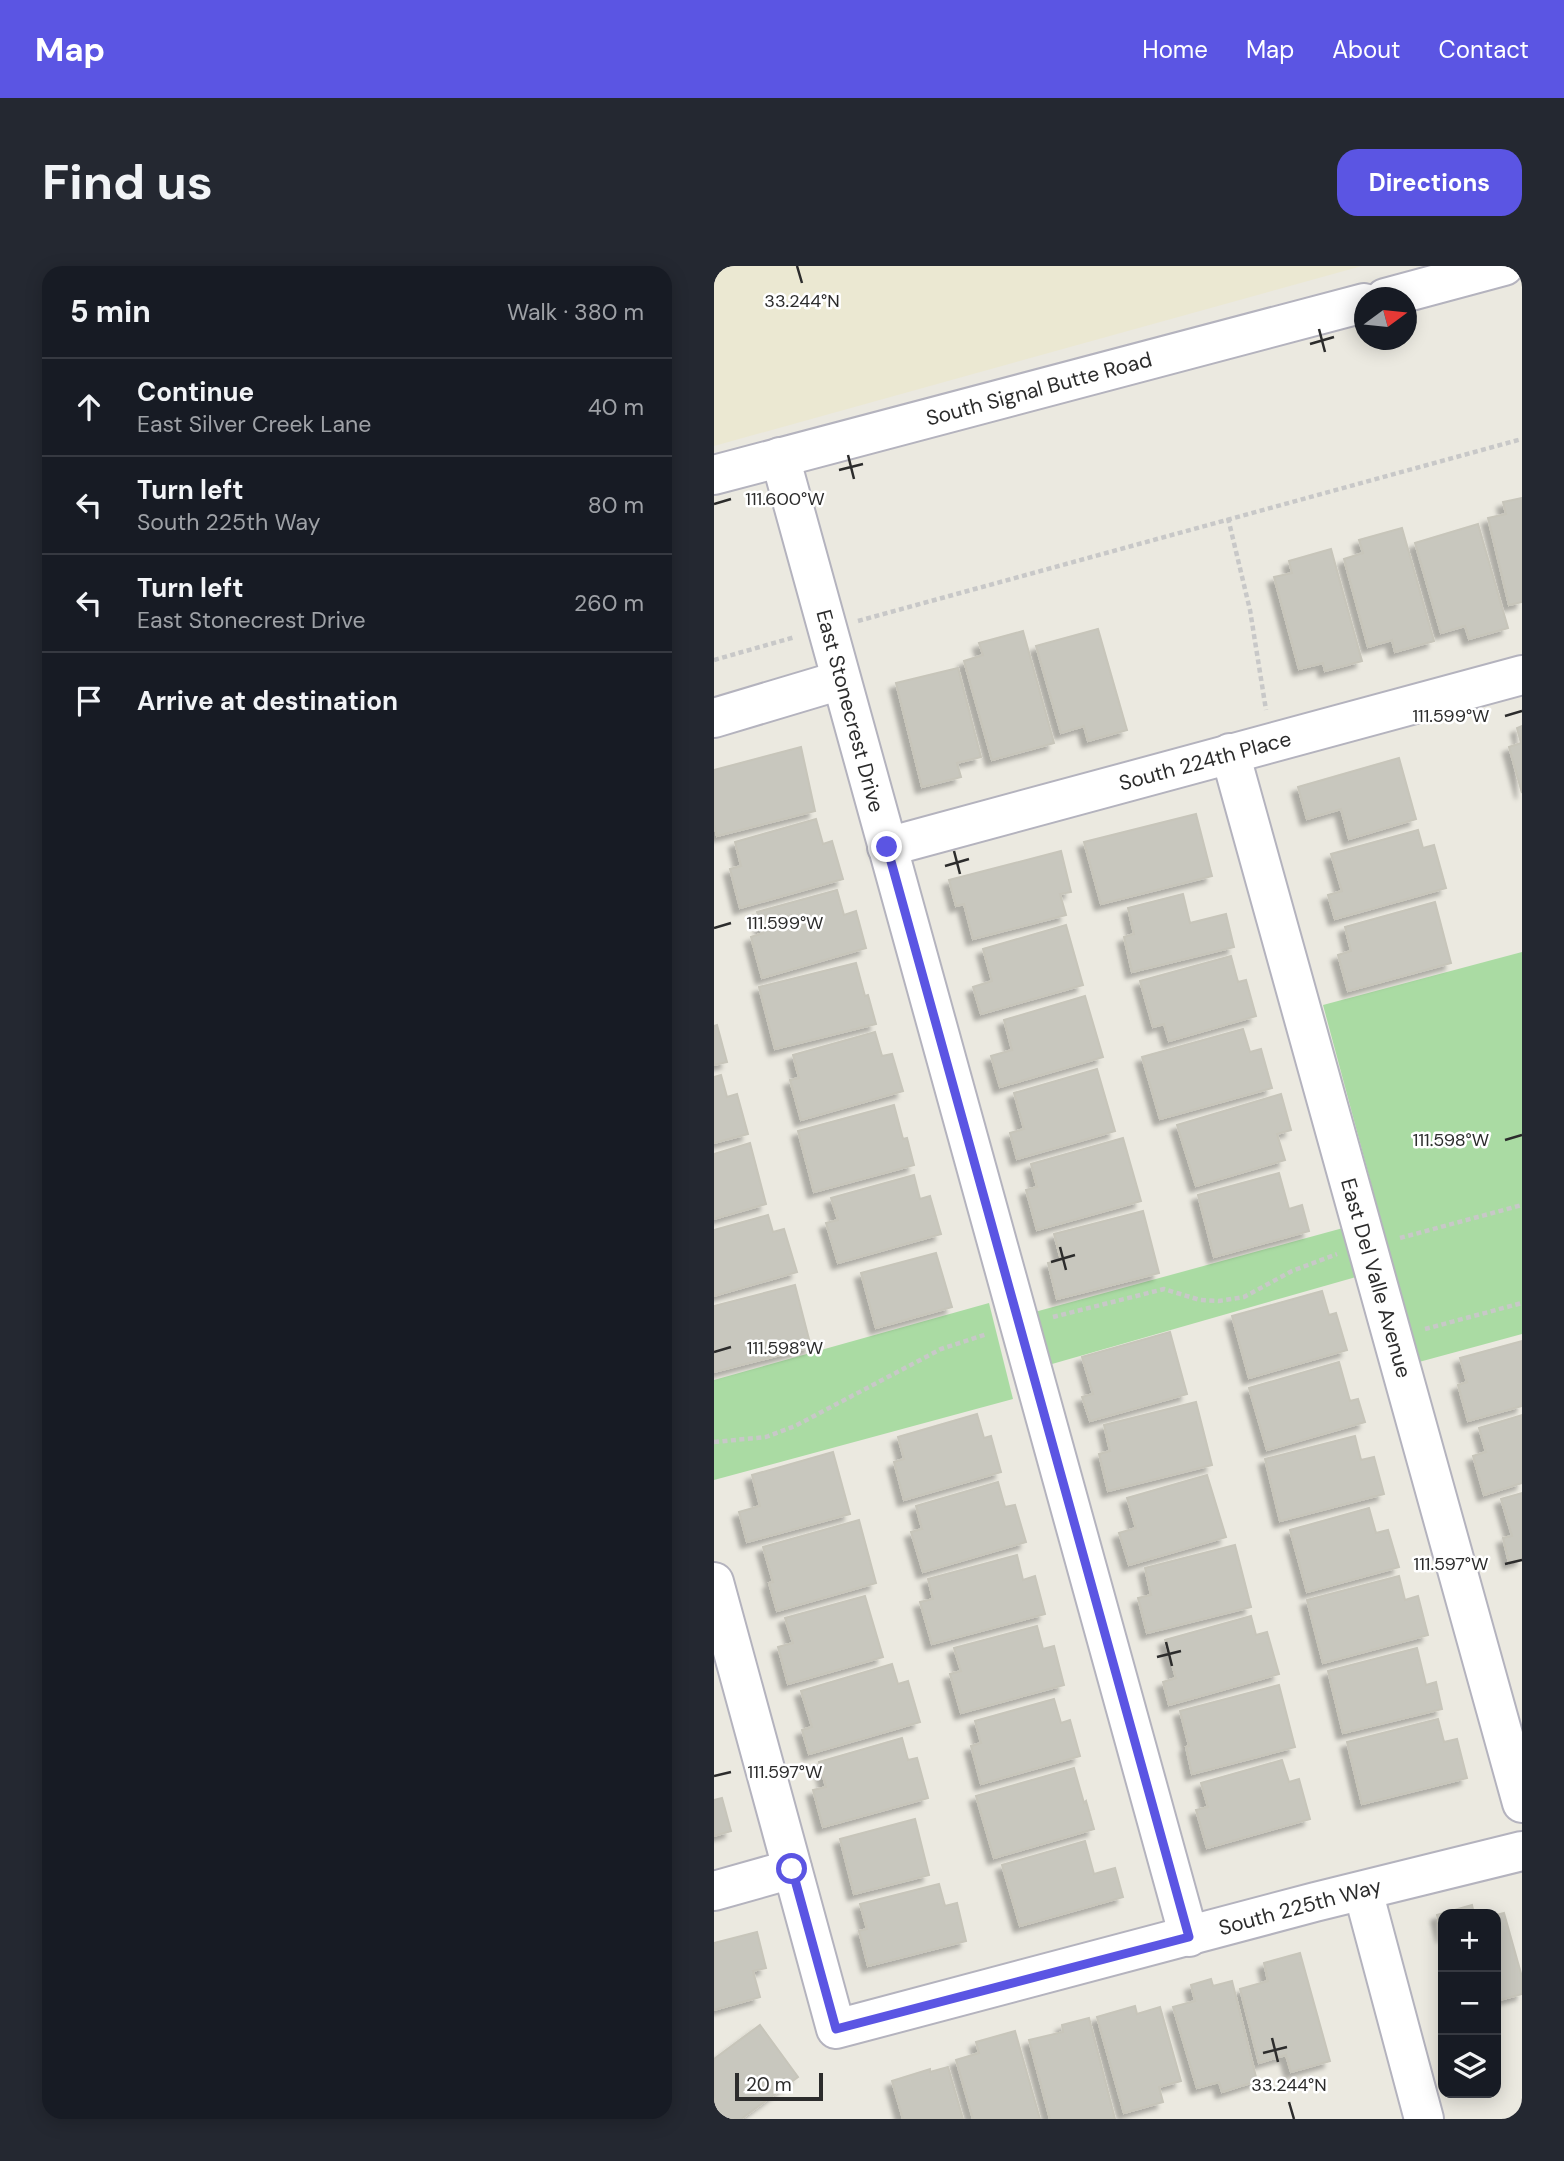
<!DOCTYPE html>
<meta charset="utf-8">
<style>
:root{--surface:#171b24;--page:#242831;--text:#f1f3f6;--muted:#9ea1a6;--line:#363941;--accent:#5b55e3}
body{margin:0;font-family:"DM Sans",sans-serif;background:var(--page);color:var(--text)}
.controls{position:absolute;right:21px;bottom:21px;display:grid;overflow:hidden;border-radius:14px;box-shadow:0 4px 18px #0003}
.controls button{width:63px;height:63px;display:grid;place-items:center;padding:0;border:0;border-bottom:2px solid var(--line);background:var(--surface);color:var(--text);font:35px sans-serif}
.compass{position:absolute;left:640px;top:21px;width:63px;height:63px;border-radius:50%;background:var(--surface);box-shadow:0 4px 18px #0003;rotate:75deg}
.scale{position:absolute;left:21px;bottom:18px;width:88px;box-sizing:border-box;padding-left:7px;border:4px solid #2c2c2c;border-top:0;font-size:19px;line-height:24px;white-space:nowrap;color:#2c2c2c;-webkit-text-stroke:5px #fff;paint-order:stroke}
.stop{position:absolute;width:21px;height:21px;margin:-16px;border:5px solid #5b55e3;border-radius:50%;background:#fff}
.stop.end{background:#5b55e3;border-color:#fff;box-shadow:0 2px 7px #0008}
.list{margin:0;padding:0;list-style:none}
h2{display:flex;justify-content:space-between;align-items:center;height:91px;margin:0;padding:0 28px;font-size:30px}
h2 small{font-size:23px;font-weight:400;color:var(--muted)}
.list li{display:grid;grid-template-columns:46px 1fr auto;gap:21px;align-items:center;box-sizing:border-box;height:98px;padding:0 28px;border-top:2px solid var(--line)}
.list b{display:block;font-size:26px;white-space:nowrap}
.list p{margin:0;font-size:23px;white-space:nowrap;color:var(--muted)}
.list em{font-size:23px;font-style:normal;color:var(--muted)}
.icon{flex:none;width:38px;height:38px;fill:none;stroke:currentColor;stroke-width:2;stroke-linecap:round;stroke-linejoin:round}
.map{position:relative;flex:none;width:808px;height:1853px;overflow:hidden;border-radius:21px}
header{display:flex;align-items:center;gap:42px;box-sizing:border-box;height:98px;padding:0 35px;background:var(--accent);color:#fff}
header strong{font-size:33px}
nav{display:flex;gap:38px;margin-inline-start:auto;font-size:24px}
.intro{display:flex;align-items:center;justify-content:space-between;box-sizing:border-box;height:168px;padding:0 42px}
h1{margin:0;font-size:49px}
.button{padding:18px 32px;border-radius:21px;background:var(--accent);color:#fff;font-size:24px;font-weight:700}
main{display:flex;gap:42px;padding:0 42px}
aside{flex:1;background:var(--surface);border-radius:21px;box-shadow:0 4px 18px #0003}
.map>svg:first-child{display:block}
.education{fill:#ebe8d2}
.green{fill:#aadba3}
.building{fill:#c8c7be;stroke:#c7c5ba;stroke-width:2;filter:url(#shadow)}
.lines{fill:none;stroke-linecap:round;stroke-linejoin:round}
.minor-casing{stroke:#b4b3be;stroke-width:42}
.path{stroke:#c8c8c8;stroke-width:4.5;stroke-dasharray:5 3.5;stroke-linecap:butt}
.minor{stroke:#fff;stroke-width:38}
.route{stroke:#5b55e3;stroke-width:9}
.ticks{fill:none;stroke:#2c2c2c;stroke-width:2.5}
.labels{text-anchor:middle;stroke-width:5;stroke-linejoin:round;paint-order:stroke}
.street-label{font-size:21px;fill:#2c2c2c;stroke:#fff}
.ticks-label{font-size:18px;text-anchor:middle;fill:#2c2c2c;stroke:#fff;stroke-width:5;stroke-linejoin:round;paint-order:stroke}
</style>
<header>
<strong>Map</strong>
<nav><a>Home</a><a>Map</a><a>About</a><a>Contact</a></nav>
</header>
<div class="intro"><h1>Find us</h1><a class="button">Directions</a></div>
<main>
<aside>
<h2>5 min<small>Walk · 380 m</small></h2>
<ul class="list">
<li><svg class="icon" aria-label="ahead" viewBox="0 0 24 24"><path d="M12 20V5M6 11l6-6 6 6"/></svg><div><b>Continue</b><p>East Silver Creek Lane</p></div><em>40 m</em></li>
<li><svg class="icon" aria-label="left" viewBox="0 0 24 24"><path d="M17 20v-9H6M10 6l-5 5 5 5"/></svg><div><b>Turn left</b><p>South 225th Way</p></div><em>80 m</em></li>
<li><svg class="icon" aria-label="left" viewBox="0 0 24 24"><path d="M17 20v-9H6M10 6l-5 5 5 5"/></svg><div><b>Turn left</b><p>East Stonecrest Drive</p></div><em>260 m</em></li>
<li><svg class="icon" aria-label="arrive" viewBox="0 0 24 24"><path d="M6 21V4h12l-3 4 3 4H6"/></svg><div><b>Arrive at destination</b></div></li>
</ul>
</aside>
<div class="map">
<svg width="808" height="1853" viewBox="0 0 808 1853">
<defs>
<filter id="shadow"><feDropShadow dx="-6" dy="6" stdDeviation="2" flood-color="#0004"/></filter>
</defs>
<rect width="100%" height="100%" fill="#ebe9e0"/>
<!-- education -->
<polygon class="education" points="0,0 648,0 0,180"/>
<!-- green -->
<g class="green">
<polygon points="808,686 808,1068 705,1096 609,739"/>
<polygon points="629,962 642,1011 331,1100 317,1047"/>
<polygon points="275,1037 299,1133 0,1214 0,1114"/>
</g>
<!-- building -->
<g class="building">
<polygon points="808,232 808,336 795,339 774,252 792,248 789,236"/>
<polygon points="764,258 794,362 755,373 751,360 727,367 701,277"/>
<polygon points="688,262 720,375 681,386 678,374 654,381 630,293 649,287 645,274"/>
<polygon points="617,283 648,395 611,405 609,397 585,403 560,311 578,307 575,295"/>
<polygon points="384,363 413,464 374,475 370,460 347,467 322,380"/>
<polygon points="309,365 340,477 278,494 250,395 269,389 265,377"/>
<polygon points="244,402 267,491 243,497 247,511 208,521 182,417"/>
<polygon points="808,460 808,527 795,481 807,477 803,462"/>
<polygon points="87,481 101,545 3,570 0,558 0,504"/>
<polygon points="685,492 702,553 635,573 627,543 593,553 584,521"/>
<polygon points="482,548 498,610 387,638 370,576"/>
<polygon points="102,553 109,578 118,575 129,613 26,642 16,603 27,600 21,576"/>
<polygon points="704,564 709,582 720,579 732,622 621,653 614,629 628,625 617,588"/>
<polygon points="347,585 357,626 346,628 352,649 259,673 250,638 242,640 235,614"/>
<polygon points="123,624 130,649 142,645 152,682 48,712 37,671 49,667 43,646"/>
<polygon points="469,628 476,657 512,648 520,681 418,706 410,671 420,668 414,642"/>
<polygon points="721,636 737,697 634,725 624,689 637,685 631,661"/>
<polygon points="352,659 369,719 267,748 259,721 278,715 269,683"/>
<polygon points="517,690 524,716 532,714 542,750 455,775 450,758 439,761 426,715"/>
<polygon points="142,697 151,730 154,729 162,758 61,783 45,721"/>
<polygon points="371,730 389,791 286,821 277,790 298,784 290,754"/>
<polygon points="3,759 13,796 0,799 0,760"/>
<polygon points="529,763 536,786 547,783 558,822 446,853 428,791"/>
<polygon points="161,766 168,790 178,788 189,825 87,854 76,814 85,812 79,789"/>
<polygon points="383,803 401,865 303,893 296,867 310,863 300,827"/>
<polygon points="7,809 13,831 23,828 34,868 0,877 0,811"/>
<polygon points="567,828 577,864 563,868 571,894 482,920 463,859"/>
<polygon points="180,839 189,873 193,872 200,899 100,926 84,865"/>
<polygon points="409,872 427,935 323,964 312,924 323,921 317,898"/>
<polygon points="36,877 52,938 0,953 0,888"/>
<polygon points="565,907 575,943 588,939 595,965 500,991 484,929"/>
<polygon points="200,909 206,933 216,930 227,968 124,997 112,957 124,954 117,932"/>
<polygon points="429,945 445,1007 343,1033 334,997 347,994 340,968"/>
<polygon points="54,949 59,966 70,963 83,1006 0,1030 0,964"/>
<polygon points="222,987 238,1041 162,1062 147,1007"/>
<polygon points="81,1019 97,1081 0,1106 0,1040"/>
<polygon points="608,1025 615,1049 622,1047 633,1084 535,1112 518,1050"/>
<polygon points="456,1066 473,1128 376,1155 368,1131 379,1128 368,1091"/>
<polygon points="808,1075 808,1140 754,1155 744,1119 753,1116 746,1092"/>
<polygon points="625,1096 636,1135 644,1133 651,1156 553,1184 535,1122"/>
<polygon points="482,1136 498,1199 394,1225 385,1188 396,1185 390,1159"/>
<polygon points="263,1148 270,1172 277,1170 287,1206 190,1234 180,1196 190,1193 184,1171"/>
<polygon points="808,1149 808,1217 770,1229 759,1190 772,1186 765,1162"/>
<polygon points="641,1170 647,1194 660,1191 670,1228 566,1255 551,1193"/>
<polygon points="119,1186 136,1248 33,1276 25,1246 46,1240 38,1209"/>
<polygon points="493,1209 512,1271 415,1299 405,1267 422,1262 413,1232"/>
<polygon points="284,1216 291,1241 301,1239 312,1276 209,1306 197,1266 208,1263 202,1240"/>
<polygon points="808,1227 808,1293 795,1297 789,1272 798,1270 787,1233"/>
<polygon points="655,1242 662,1267 674,1264 685,1301 593,1326 576,1264"/>
<polygon points="145,1254 162,1317 63,1345 55,1317 59,1316 49,1281"/>
<polygon points="521,1279 537,1341 433,1367 424,1332 437,1329 431,1302"/>
<polygon points="303,1289 309,1314 321,1310 331,1348 218,1378 206,1336 219,1333 214,1313"/>
<polygon points="685,1310 691,1334 704,1330 714,1369 609,1397 593,1334"/>
<polygon points="151,1330 169,1391 74,1418 64,1381 79,1377 71,1352"/>
<polygon points="537,1350 542,1369 553,1366 565,1408 455,1439 449,1416 462,1412 451,1374"/>
<polygon points="323,1360 329,1383 340,1380 350,1419 247,1447 236,1408 247,1405 240,1382"/>
<polygon points="703,1382 712,1419 722,1416 728,1443 629,1467 614,1405"/>
<polygon points="178,1398 184,1418 194,1415 206,1456 95,1488 88,1464 98,1461 87,1425"/>
<polygon points="565,1419 581,1481 478,1508 472,1481 475,1480 466,1445"/>
<polygon points="340,1433 347,1457 356,1454 366,1490 267,1518 257,1480 267,1477 261,1455"/>
<polygon points="724,1453 730,1476 743,1473 753,1512 648,1538 633,1476"/>
<polygon points="188,1472 194,1494 203,1492 214,1532 109,1561 99,1524 112,1521 105,1496"/>
<polygon points="568,1494 575,1516 585,1513 596,1553 493,1582 482,1544 494,1541 487,1517"/>
<polygon points="360,1502 370,1537 372,1535 380,1563 280,1592 262,1530"/>
<polygon points="8,1532 17,1565 0,1570 0,1534"/>
<polygon points="201,1553 215,1609 140,1628 126,1573"/>
<polygon points="371,1575 380,1608 401,1602 409,1631 306,1660 288,1599"/>
<polygon points="225,1618 231,1640 243,1637 252,1675 154,1700 145,1665 153,1663 146,1638"/>
<polygon points="758,1639 760,1648 729,1648 729,1671 723,1649"/>
<polygon points="790,1647 808,1711 808,1728 782,1735 782,1649"/>
<polygon points="43,1666 52,1702 39,1705 46,1731 0,1744 0,1677"/>
<polygon points="586,1687 616,1795 577,1806 572,1789 545,1797 526,1723 554,1715 550,1697"/>
<polygon points="497,1713 499,1720 518,1715 543,1815 508,1826 505,1816 483,1822 459,1741 481,1735 477,1719"/>
<polygon points="421,1740 423,1748 446,1741 467,1815 445,1821 449,1836 410,1847 383,1751"/>
<polygon points="375,1752 401,1853 336,1853 315,1774 349,1766 348,1759"/>
<polygon points="46,1759 84,1811 27,1853 0,1853 0,1793"/>
<polygon points="301,1765 326,1853 259,1853 242,1794 265,1787 262,1776"/>
<polygon points="234,1801 249,1853 189,1853 178,1815 216,1803 216,1806"/>
</g>
<g class="lines">
<defs>
<g id="minor">
<polyline points="671,32 790,0"/>
<polyline points="66,191 475,1671"/>
<polyline points="0,209 650,37"/>
<polyline points="0,452 127,414"/>
<polyline points="516,487 808,1537"/>
<polyline points="173,581 808,409"/>
<polyline points="0,1316 122,1763 601,1636 808,1585"/>
<polyline points="0,1625 78,1603"/>
<polyline points="649,1625 710,1853"/>
</g>
</defs>
<!-- minor casing -->
<use href="#minor" class="minor-casing"/>
<!-- path -->
<g class="path">
<polyline points="514,252 536,344 552,444"/>
<polyline points="144,355 808,173"/>
<polyline points="0,394 81,371"/>
<polyline points="686,972 808,939"/>
<polyline points="339,1051 450,1023 486,1034 505,1035 530,1031 578,1005 623,988"/>
<polyline points="711,1063 808,1037"/>
<polyline points="0,1176 52,1171 81,1160 227,1083 273,1068"/>
</g>
<!-- minor -->
<use href="#minor" class="minor"/>
</g>
<g class="lines">
<!-- route -->
<polyline class="route" points="78,1603 122,1763 475,1671 173,581"/>
</g>
<!-- ticks -->
<path class="ticks" d="M83,0L88,17M605,63L611,86M596,78L620,71M134,189L140,213M125,204L149,198M0,238L17,233M791,450L808,445M240,585L246,608M231,600L255,593M0,662L17,657M791,874L808,869M346,981L352,1004M337,996L361,989M0,1086L17,1081M791,1298L808,1294M452,1376L458,1400M443,1391L467,1385M0,1510L17,1506M558,1772L564,1796M549,1787L573,1781M575,1836L580,1853"/>
<g class="labels">
<!-- street labels -->
<g class="street-label">
<text transform="translate(325 123) rotate(-15)" y="7">South Signal Butte Road</text>
<text transform="translate(136 445) rotate(75)" y="7">East Stonecrest Drive</text>
<text transform="translate(491 495) rotate(-15)" y="7">South 224th Place</text>
<text transform="translate(662 1012) rotate(74)" y="7">East Del Valle Avenue</text>
<text transform="translate(586 1641) rotate(-15)" y="7">South 225th Way</text>
</g>
</g>
<g class="ticks-label">
<text x="88" y="41">33.244°N</text>
<text x="71" y="239">111.600°W</text>
<text x="737" y="456">111.599°W</text>
<text x="71" y="663">111.599°W</text>
<text x="737" y="880">111.598°W</text>
<text x="71" y="1088">111.598°W</text>
<text x="737" y="1304">111.597°W</text>
<text x="71" y="1512">111.597°W</text>
<text x="575" y="1825">33.244°N</text>
</g>
</svg>
<div class="controls">
<button>+</button>
<button>−</button>
<button><svg class="icon" aria-label="layers" viewBox="0 0 24 24"><path d="M12 4l9 5-9 5-9-5zM3 14l9 5 9-5"/></svg></button>
</div>
<svg class="compass" viewBox="-18 -18 36 36"><path d="M0-13l5 13h-10z" fill="#e53935"/><path d="M0 13l5-13h-10z" fill="#9ea1a6"/></svg>
<div class="scale">20 m</div>
<div class="stop" style="left:78px;top:1603px"></div>
<div class="stop end" style="left:173px;top:581px"></div>
</div>
</main>
